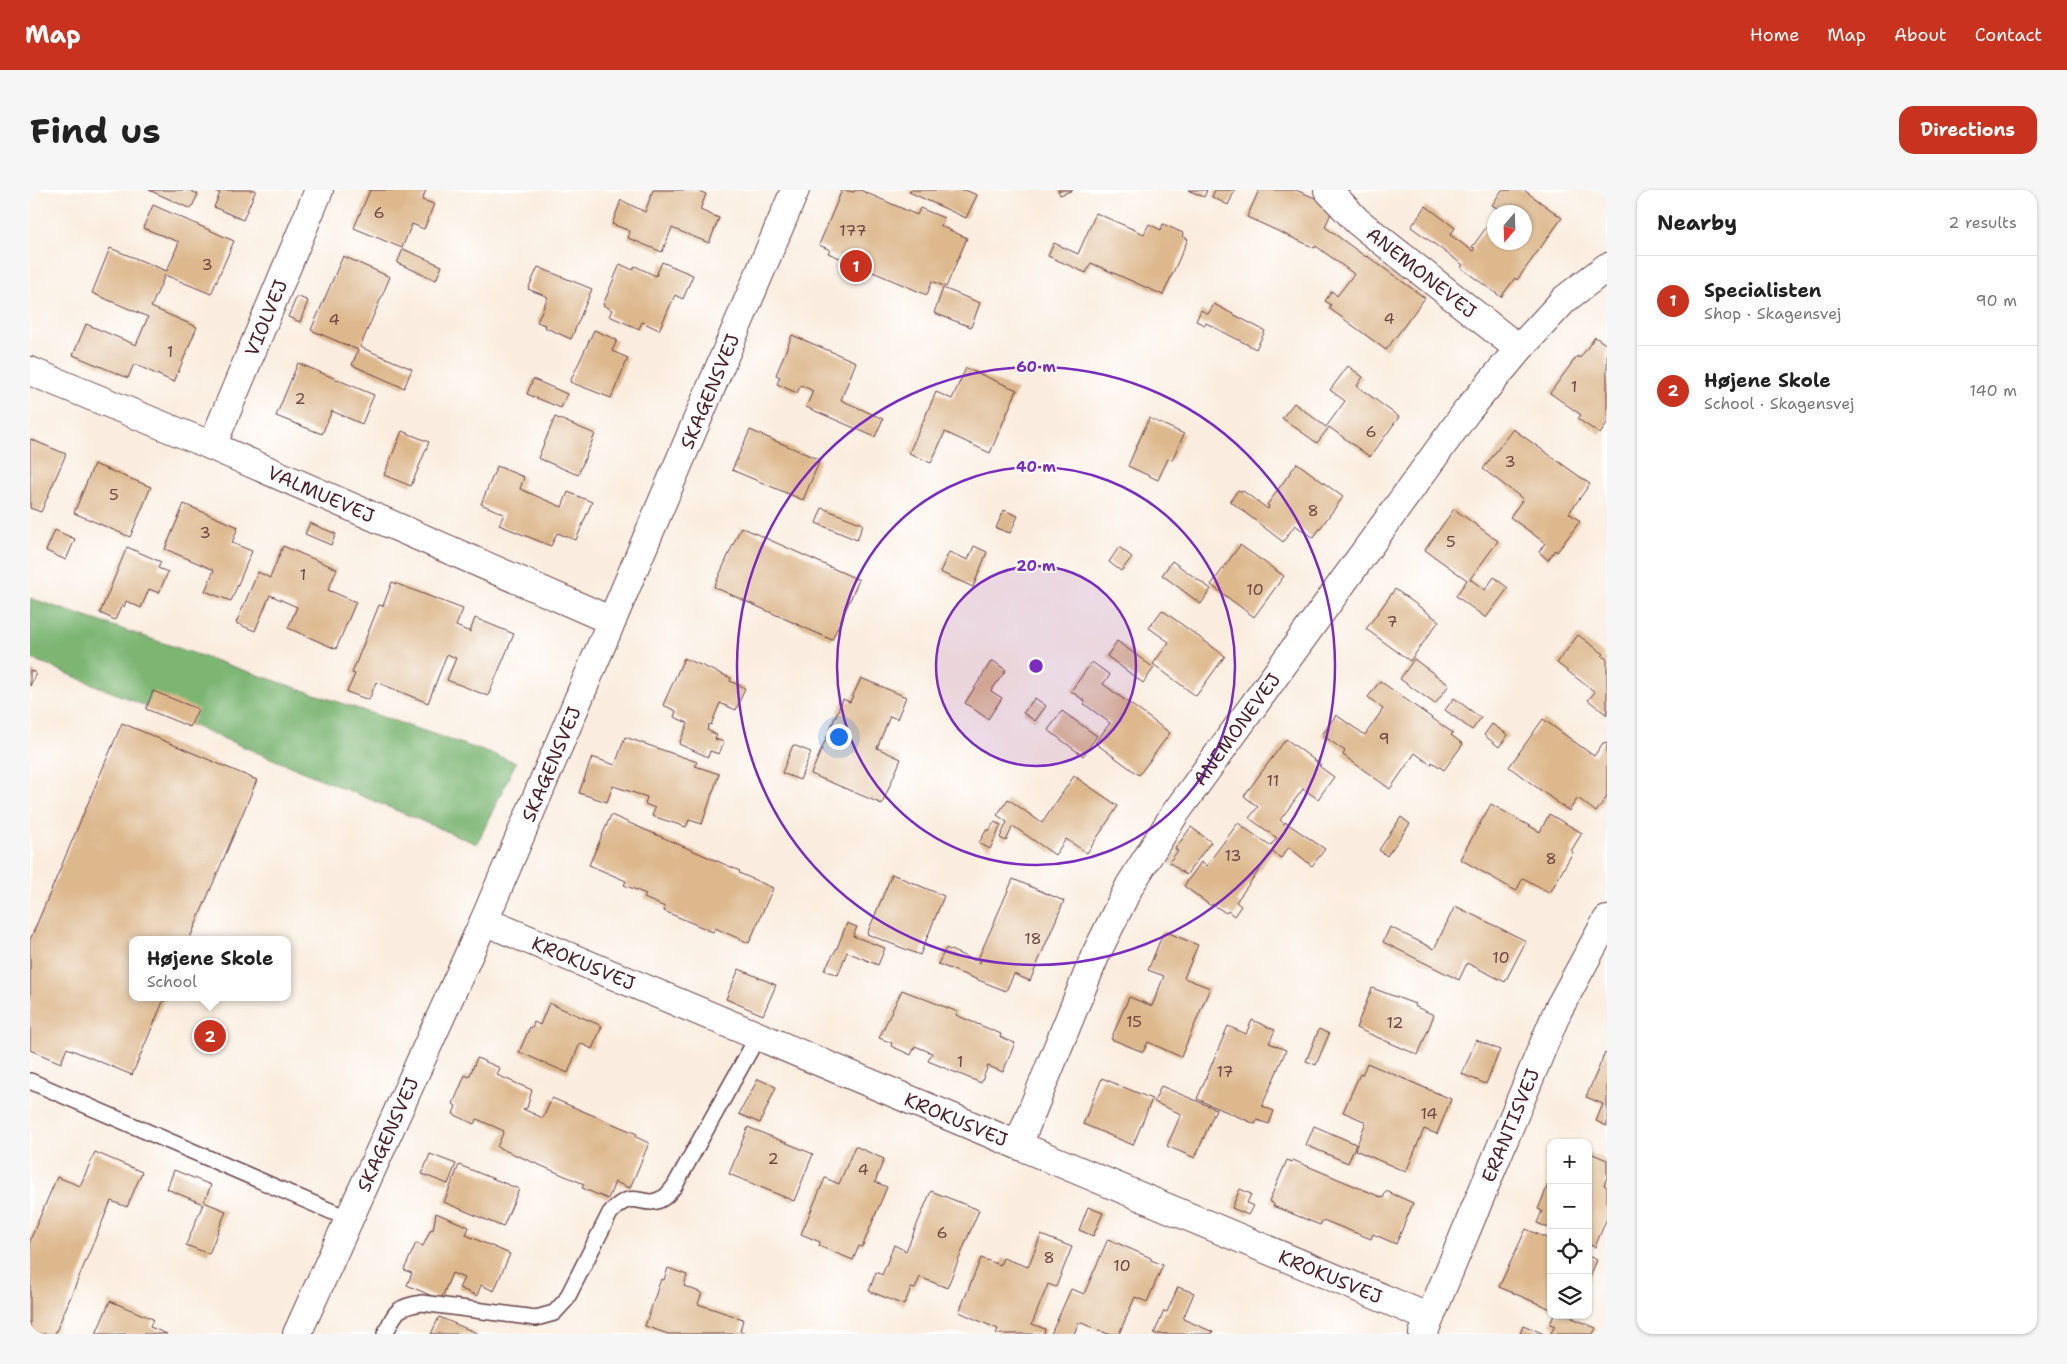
<!DOCTYPE html>
<meta charset="utf-8">
<style>
:root{--surface:#fff;--page:#f6f6f6;--text:#222;--muted:#767676;--line:#e0e0e0;--accent:#c8321e}
body{margin:0;font-family:"Shantell Sans",sans-serif;background:var(--page);color:var(--text)}
.controls{position:absolute;right:15px;bottom:15px;display:grid;overflow:hidden;border-radius:10px;box-shadow:0 1px 4px #0004}
.controls button{width:45px;height:45px;display:grid;place-items:center;padding:0;border:0;border-bottom:1px solid var(--line);background:var(--surface);color:var(--text);font:25px sans-serif}
.compass{position:absolute;left:1457px;top:15px;width:45px;height:45px;border-radius:50%;background:var(--surface);box-shadow:0 1px 4px #0004;rotate:199deg}
.you{position:absolute;left:808px;top:546px;width:18px;height:18px;margin:-12px;border:4px solid #fff;border-radius:50%;background:#1a73e8;box-shadow:0 0 0 8px #1a73e833}
.badge{display:grid;place-items:center;width:32px;height:32px;border-radius:50%;background:var(--accent);color:#fff;font-size:16px;font-weight:700}
.pin{position:absolute;translate:-50% -50%;border:2px solid #fff;box-shadow:0 1px 5px #0006}
.popup{position:absolute;left:99px;top:746px;width:162px;height:65px;box-sizing:border-box;display:grid;place-content:center;border-radius:10px;background:var(--surface);filter:drop-shadow(0 1px 4px #0005);font-size:16px;white-space:nowrap;color:var(--muted)}
.popup b{font-size:19px;color:var(--text)}
.popup::after{content:'';position:absolute;left:50%;top:100%;margin-left:-10px;border:10px solid transparent;border-top-color:var(--surface)}
.list{margin:0;padding:0;list-style:none}
h2{display:flex;justify-content:space-between;align-items:center;height:65px;margin:0;padding:0 20px;font-size:21px}
h2 small{font-size:16px;font-weight:400;color:var(--muted)}
.list li{display:grid;grid-template-columns:32px 1fr auto;gap:15px;align-items:center;box-sizing:border-box;height:90px;padding:0 20px;border-top:1px solid var(--line)}
.list b{display:block;font-size:19px;white-space:nowrap}
.list p{margin:0;font-size:16px;white-space:nowrap;color:var(--muted)}
.list em{font-size:16px;font-style:normal;color:var(--muted)}
.icon{flex:none;width:28px;height:28px;fill:none;stroke:currentColor;stroke-width:2;stroke-linecap:round;stroke-linejoin:round}
.map{position:relative;flex:none;width:1577px;height:1144px;overflow:hidden;border-radius:15px}
header{display:flex;align-items:center;gap:30px;box-sizing:border-box;height:70px;padding:0 25px;background:var(--accent);color:#fff}
header strong{font-size:24px}
nav{display:flex;gap:28px;margin-inline-start:auto;font-size:18px}
.intro{display:flex;align-items:center;justify-content:space-between;box-sizing:border-box;height:120px;padding:0 30px}
h1{margin:0;font-size:35px}
.button{padding:12px 22px;border-radius:15px;background:var(--accent);color:#fff;font-size:18px;font-weight:700}
main{display:flex;gap:30px;padding:0 30px}
aside{flex:1;background:var(--surface);border-radius:15px;box-shadow:0 1px 4px #0004}
.map>svg:first-child{display:block}
.forest{fill:#7db673;stroke:#646a4f}
.building{fill:#ddb88d}
.lines{fill:none;stroke-linecap:round;stroke-linejoin:round}
.service-casing{stroke:#643e46;stroke-width:18}
.minor-casing{stroke:#643e46;stroke-width:30}
.tertiary-casing{stroke:#643e46;stroke-width:30}
.service{stroke:#fff;stroke-width:15}
.minor{stroke:#fff;stroke-width:28}
.tertiary{stroke:#fff;stroke-width:28}
.ring{fill:none;stroke:#7b2cbf;stroke-width:2.5}
.labels{text-anchor:middle;stroke-width:4;stroke-linejoin:round;paint-order:stroke}
.number-label{font-size:16px;fill:#6f4544}
.street-label{font-size:19px;fill:#4a1f2b;stroke:#fff}
.centre{fill:#7b2cbf;stroke:#fff;stroke-width:2.5}
.ring-label{font-size:15px;text-anchor:middle;font-weight:bold;fill:#7b2cbf;stroke:#fff;stroke-width:4;stroke-linejoin:round;paint-order:stroke}
</style>
<header>
<strong>Map</strong>
<nav><a>Home</a><a>Map</a><a>About</a><a>Contact</a></nav>
</header>
<div class="intro"><h1>Find us</h1><a class="button">Directions</a></div>
<main>
<div class="map">
<svg width="1577" height="1144" viewBox="0 0 1577 1144">
<rect width="100%" height="100%" fill="#fff"/>
<filter id="ink" filterUnits="userSpaceOnUse"><feTurbulence type="fractalNoise" baseFrequency=".02" numOctaves="2"/><feDisplacementMap in="SourceGraphic" scale="10" xChannelSelector="R" yChannelSelector="G"/><feConvolveMatrix kernelMatrix="1 2 1 2 8 2 1 2 1" color-interpolation-filters="sRGB"/></filter>
<filter id="wash" filterUnits="userSpaceOnUse"><feTurbulence type="fractalNoise" baseFrequency=".0096" numOctaves="4" result="noise"/><feDisplacementMap in="SourceGraphic" scale="20" xChannelSelector="R" yChannelSelector="G"/><feGaussianBlur stdDeviation="1.12" result="paint"/><feColorMatrix in="noise" values="0 0 0 0 0 0 0 0 0 0 0 0 0 0 0 0 0 1.4 0 .05"/><feComposite in="paint" operator="in"/></filter>
<g filter="url(#wash)">
<rect width="100%" height="100%" fill="#faeddf"/>
<!-- forest -->
<polygon class="forest" points="0,408 486,572 447,654 0,468"/>
<g id="blocks">
<!-- building -->
<g class="building">
<polygon points="119,0 159,0 168,4 161,19"/>
<polygon points="182,0 226,0 213,30 184,17 190,3"/>
<polygon points="340,0 396,0 392,10 404,14 394,39 382,34 372,58 324,38"/>
<polygon points="623,0 666,0 676,4 670,20 689,28 679,53 642,38 632,62 598,48 600,41 582,34 591,10 615,22"/>
<polygon points="812,0 824,2 825,0 830,0 887,25 890,18 914,28 911,36 937,48 916,97 902,91 897,105 798,63 800,60 789,55"/>
<polygon points="880,0 935,0 947,5 936,28 879,2"/>
<polygon points="1028,0 1043,0 1030,5"/>
<polygon points="1158,0 1177,0 1174,7"/>
<polygon points="1185,0 1205,0 1198,15 1182,7"/>
<polygon points="1229,0 1266,0 1304,16 1295,37 1336,67 1337,66 1395,108 1356,160 1299,118 1301,115 1295,111 1302,101 1307,106 1324,84 1286,56 1285,58 1217,27"/>
<polygon points="1472,0 1494,0 1532,28 1487,90 1485,88 1471,107 1431,78 1433,75 1381,37 1396,16 1425,38 1420,45 1443,61 1445,58 1442,57 1464,27 1464,52 1494,52 1494,22 1468,22 1470,20 1462,15"/>
<polygon points="123,15 204,51 181,104 135,85 121,117 167,137 144,192 104,174 98,188 43,165 56,134 106,155 118,127 62,103 80,58 137,81 149,52 113,38"/>
<polygon points="1066,23 1114,44 1119,34 1131,40 1133,34 1153,43 1152,46 1158,49 1133,105 1061,73 1056,83 1018,66 1024,53 1048,64"/>
<polygon points="373,59 412,76 406,90 367,73"/>
<polygon points="313,66 360,87 330,157 382,179 374,198 322,175 328,160 281,140"/>
<polygon points="632,72 663,85 653,109 645,105 629,140 612,132 609,139 579,126 582,120 573,115 590,74 603,80 605,76 626,86"/>
<polygon points="508,77 562,99 541,149 514,137 515,135 507,132 518,107 498,99"/>
<polygon points="913,98 950,113 941,137 904,123"/>
<polygon points="267,106 278,111 270,132 258,127"/>
<polygon points="1184,114 1235,141 1226,159 1176,133 1175,135 1166,131 1171,120 1178,124"/>
<polygon points="564,140 587,150 582,161 598,168 581,208 540,192"/>
<polygon points="762,145 826,172 811,210 853,229 845,247 776,217 783,201 771,195 767,203 747,194 750,187 746,185"/>
<polygon points="1565,147 1577,155 1577,233 1570,244 1548,229 1551,225 1520,203 1547,166 1550,168"/>
<polygon points="268,173 344,205 332,234 302,221 292,244 246,226"/>
<polygon points="1318,176 1333,187 1327,196 1369,227 1340,267 1299,237 1287,253 1252,228 1264,213 1296,237 1315,211 1300,200"/>
<polygon points="936,178 987,200 960,263 915,242 901,273 879,263 906,202 922,209"/>
<polygon points="503,189 537,204 531,218 497,204"/>
<polygon points="525,227 565,244 548,285 508,268"/>
<polygon points="1119,228 1154,244 1142,270 1138,269 1128,290 1098,276"/>
<polygon points="1483,239 1560,294 1539,323 1550,331 1527,362 1525,360 1518,370 1509,362 1515,353 1480,327 1493,309 1453,279"/>
<polygon points="720,240 790,270 773,310 702,280"/>
<polygon points="372,241 399,252 381,296 354,285"/>
<polygon points="0,249 36,264 11,322 0,318"/>
<polygon points="1267,273 1313,307 1283,348 1265,335 1253,352 1200,311 1208,300 1212,302 1213,301 1238,319 1239,316 1237,315"/>
<polygon points="64,274 121,297 100,347 44,323"/>
<polygon points="467,276 494,287 490,299 532,317 538,302 562,312 546,350 527,343 521,356 469,335 474,324 451,314"/>
<polygon points="154,314 208,337 202,353 222,361 201,411 175,401 184,380 135,359"/>
<polygon points="792,318 833,334 827,350 786,333"/>
<polygon points="1424,319 1468,351 1440,389 1455,400 1464,387 1478,398 1456,428 1426,406 1437,390 1395,360"/>
<polygon points="974,320 988,326 980,343 966,338"/>
<polygon points="280,333 306,344 301,355 275,344"/>
<polygon points="711,337 829,390 802,450 684,397"/>
<polygon points="25,340 45,349 36,370 16,361"/>
<polygon points="1210,355 1254,386 1224,427 1181,395"/>
<polygon points="253,356 307,379 298,400 326,412 306,459 258,438 267,417 240,405 225,441 206,433 228,382 240,388"/>
<polygon points="944,356 957,362 943,397 910,382 919,362 938,370"/>
<polygon points="97,357 131,372 128,378 138,382 129,403 119,399 111,418 96,411 94,417 92,415 85,430 70,423"/>
<polygon points="1089,357 1102,367 1091,381 1079,372"/>
<polygon points="1142,371 1181,399 1171,414 1132,385"/>
<polygon points="362,392 433,419 426,436 440,442 445,428 484,444 458,506 417,490 426,468 417,464 398,513 346,492 339,510 317,502 325,484 322,483 349,415 353,416"/>
<polygon points="1365,399 1409,431 1380,471 1336,439"/>
<polygon points="1132,420 1195,466 1166,506 1123,474 1139,452 1119,438"/>
<polygon points="1548,445 1574,464 1572,466 1577,469 1577,525 1558,510 1565,502 1527,473"/>
<polygon points="1087,451 1124,478 1113,493 1077,466"/>
<polygon points="654,468 701,488 700,491 715,498 706,520 690,513 681,535 679,534 677,540 687,545 685,549 694,552 689,564 680,561 678,567 649,554 658,533 644,527 646,521 633,515"/>
<polygon points="1384,469 1419,495 1405,514 1370,489"/>
<polygon points="962,470 976,480 961,501 972,508 958,529 935,513"/>
<polygon points="1062,472 1080,485 1073,494 1140,543 1109,585 1065,553 1080,533 1054,514 1056,512 1041,501"/>
<polygon points="0,480 6,483 0,496"/>
<polygon points="831,488 876,507 867,529 860,526 847,558 871,569 852,614 781,584 813,509 820,512"/>
<polygon points="1350,491 1423,543 1421,545 1433,554 1414,580 1402,572 1401,575 1385,563 1360,599 1313,565 1315,561 1292,545 1306,525 1335,545 1353,519 1338,507"/>
<polygon points="123,501 168,519 160,537 116,519"/>
<polygon points="1005,508 1016,516 1005,531 993,523"/>
<polygon points="1424,508 1451,528 1442,540 1415,520"/>
<polygon points="1032,521 1067,546 1053,566 1018,540"/>
<polygon points="1513,529 1564,566 1573,553 1577,552 1577,607 1566,622 1548,608 1539,621 1479,577"/>
<polygon points="92,533 227,590 159,750 102,750 102,807 135,807 102,885 37,858 31,873 0,860 0,750"/>
<polygon points="1462,534 1478,545 1469,557 1454,545"/>
<polygon points="595,547 667,572 665,576 689,584 672,634 659,630 656,637 622,626 625,618 615,614 617,607 583,596 577,612 549,603 562,567 585,575"/>
<polygon points="1256,549 1291,575 1289,576 1304,587 1288,609 1273,599 1250,630 1254,634 1255,632 1295,659 1282,676 1259,657 1251,668 1242,662 1206,712 1211,716 1204,726 1198,721 1196,723 1182,714 1181,716 1154,696 1171,672 1176,676 1208,633 1240,656 1247,648 1219,628 1228,617 1214,606"/>
<polygon points="763,555 781,562 770,590 752,583"/>
<polygon points="1044,586 1088,616 1057,663 1036,649 1025,665 983,636 976,651 970,648 977,632 967,625 978,609 1012,633"/>
<polygon points="1461,614 1510,642 1519,624 1552,643 1541,661 1543,662 1520,703 1493,688 1486,701 1430,669"/>
<polygon points="581,625 710,681 709,683 743,698 719,753 685,738 683,742 634,721 635,717 614,708 616,704 594,695 596,691 559,675"/>
<polygon points="1371,627 1380,634 1357,666 1349,660"/>
<polygon points="964,632 971,635 960,659 949,653 957,639 959,641"/>
<polygon points="1161,637 1181,652 1156,685 1139,672 1148,661 1145,659"/>
<polygon points="862,684 914,706 890,765 837,744"/>
<polygon points="983,689 1034,711 1000,791 984,784 976,801 908,774 916,758 950,773 951,770 948,769"/>
<polygon points="1425,716 1496,751 1475,792 1437,773 1429,790 1353,752 1360,737 1404,759"/>
<polygon points="817,733 827,737 823,746 855,758 848,775 817,762 808,785 794,780 807,758"/>
<polygon points="1134,741 1168,755 1154,788 1180,798 1151,867 1118,852 1113,862 1081,849 1099,807 1122,816 1134,786 1118,780"/>
<polygon points="709,779 746,795 733,825 696,809"/>
<polygon points="1342,798 1385,814 1384,816 1404,825 1388,865 1326,838"/>
<polygon points="872,800 928,822 926,825 971,844 970,847 985,853 973,882 958,876 951,893 898,871 902,863 885,856 881,865 861,856 862,853 849,848"/>
<polygon points="519,813 572,836 562,859 550,853 538,883 489,862 500,837 502,838 504,832 510,835"/>
<polygon points="1222,830 1245,840 1239,853 1256,860 1232,916 1244,921 1239,934 1227,930 1225,934 1167,909 1198,836 1216,844"/>
<polygon points="1289,839 1299,844 1286,875 1276,871"/>
<polygon points="1446,850 1470,860 1456,894 1432,884"/>
<polygon points="1575,863 1577,864 1577,936 1566,931 1573,914 1556,907"/>
<polygon points="447,868 470,878 467,885 502,900 497,918 493,919 513,928 522,908 607,944 606,947 619,953 600,998 585,992 578,1009 552,998 554,994 467,957 474,941 447,929 444,934 423,924 426,916 423,914 435,885 439,887"/>
<polygon points="1337,873 1421,909 1407,944 1394,939 1376,982 1325,960 1336,932 1313,922 1330,884 1332,885"/>
<polygon points="1072,888 1122,909 1103,955 1053,934"/>
<polygon points="728,889 746,897 730,933 709,924"/>
<polygon points="1131,896 1186,919 1165,968 1137,956 1151,924 1124,912"/>
<polygon points="1284,936 1326,954 1318,973 1276,955"/>
<polygon points="718,937 783,964 764,1011 699,984"/>
<polygon points="825,956 854,969 845,992 857,997 832,1057 829,1056 823,1070 789,1056 790,1052 771,1044 795,988 809,994"/>
<polygon points="65,962 112,982 97,1017 81,1011 25,1144 0,1144 0,1050 27,987 50,996"/>
<polygon points="1558,962 1577,970 1577,987 1574,995 1577,997 1577,1028 1565,1057 1558,1054"/>
<polygon points="400,964 426,974 418,994 392,984"/>
<polygon points="1257,970 1262,972 1263,970 1353,1008 1356,1001 1383,1013 1366,1054 1343,1044 1341,1049 1293,1030 1290,1035 1243,1016 1244,1014 1239,1011"/>
<polygon points="429,975 489,999 473,1037 414,1012"/>
<polygon points="144,980 181,995 174,1012 196,1021 179,1064 156,1055 173,1014 137,999"/>
<polygon points="1521,988 1521,1039 1507,1033 1512,1021 1508,1019"/>
<polygon points="1210,999 1221,1004 1217,1013 1223,1016 1218,1025 1202,1018"/>
<polygon points="901,1001 949,1020 917,1098 890,1087 885,1099 881,1098 874,1115 839,1101 846,1082 852,1085 864,1055 876,1061"/>
<polygon points="1058,1017 1073,1023 1063,1046 1049,1040"/>
<polygon points="406,1023 439,1037 436,1045 480,1064 464,1101 451,1095 447,1106 429,1098 434,1088 422,1083 411,1110 377,1095 382,1083 374,1080 386,1053 393,1056 401,1039 403,1040"/>
<polygon points="1496,1039 1521,1050 1521,1119 1469,1097"/>
<polygon points="1011,1045 1042,1057 1026,1097 1018,1094 1002,1134 1015,1139 1014,1144 966,1144 968,1139 929,1122 951,1068 970,1075 973,1068 998,1077"/>
<polygon points="1078,1049 1121,1068 1121,1070 1133,1075 1117,1112 1105,1107 1089,1144 1078,1144 1049,1132 1044,1144 1021,1144 1041,1099 1054,1104"/>
<polygon points="1558,1066 1567,1070 1558,1091"/>
<polygon points="638,1078 657,1085 654,1096 672,1103 668,1114 713,1129 710,1141 718,1144 638,1144 615,1136 631,1089 634,1090"/>
<polygon points="1148,1097 1164,1103 1153,1129 1183,1142 1182,1144 1124,1144 1134,1121 1137,1122"/>
<polygon points="80,1111 123,1129 120,1137 137,1144 66,1144"/>
<polygon points="1524,1125 1544,1125 1542,1128 1566,1138 1563,1144 1523,1144 1521,1143 1525,1136 1520,1134"/>
<polygon points="409,1127 449,1144 401,1144"/>
<polygon points="1493,1135 1514,1144 1490,1144"/>
</g>
</g>
</g>
<g filter="url(#ink)">
<use href="#blocks" fill-opacity="0" stroke="#643e46" stroke-width="1"/>
<g class="lines">
<defs>
<g id="service">
<polyline points="0,891 319,1029"/>
<path d="M355,1144C366,1121 366,1117 392,1113L506,1128L524,1123L536,1110L580,1023C605,995 612,1021 633,1008C637,1006 641,1000 644,997L728,846"/>
</g>
<g id="minor">
<path id="s1" d="M1298,0L1327,31L1489,159"/>
<path id="s2" d="M0,181L175,253L582,431"/>
<path id="s3" d="M182,256L289,0"/>
<path id="s4" d="M454,731L1400,1128"/>
<path id="s5" d="M988,955L1065,766L1100,695L1144,625L1437,221L1489,159L1535,109L1577,77"/>
<path id="s6" d="M1393,1144L1528,820L1577,730"/>
</g>
<g id="tertiary">
<path id="s7" d="M267,1144L454,731L765,0"/>
</g>
</defs>
<!-- service casing -->
<use href="#service" class="service-casing"/>
<!-- minor casing -->
<use href="#minor" class="minor-casing"/>
<!-- tertiary casing -->
<use href="#tertiary" class="tertiary-casing"/>
<!-- service -->
<use href="#service" class="service"/>
<!-- minor -->
<use href="#minor" class="minor"/>
<!-- tertiary -->
<use href="#tertiary" class="tertiary"/>
</g>
</g>
<!-- distance rings -->
<circle cx="1006" cy="476" r="100" fill="#7b2cbf" fill-opacity=".12"/>
<g class="ring">
<circle cx="1006" cy="476" r="100"/>
<circle cx="1006" cy="476" r="199"/>
<circle cx="1006" cy="476" r="299"/>
</g>
<g class="labels">
<!-- number labels -->
<g class="number-label">
<text x="349" y="28">6</text>
<text x="823" y="46">177</text>
<text x="177" y="80">3</text>
<text x="1359" y="134">4</text>
<text x="304" y="135">4</text>
<text x="140" y="167">1</text>
<text x="1544" y="202">1</text>
<text x="270" y="214">2</text>
<text x="1341" y="247">6</text>
<text x="1480" y="277">3</text>
<text x="84" y="310">5</text>
<text x="1283" y="326">8</text>
<text x="175" y="348">3</text>
<text x="1421" y="357">5</text>
<text x="273" y="390">1</text>
<text x="1225" y="405">10</text>
<text x="1362" y="437">7</text>
<text x="1354" y="554">9</text>
<text x="1243" y="596">11</text>
<text x="1203" y="671">13</text>
<text x="1521" y="674">8</text>
<text x="1003" y="754">18</text>
<text x="1471" y="773">10</text>
<text x="1104" y="837">15</text>
<text x="1365" y="838">12</text>
<text x="930" y="877">1</text>
<text x="1195" y="887">17</text>
<text x="1399" y="929">14</text>
<text x="743" y="974">2</text>
<text x="833" y="985">4</text>
<text x="912" y="1048">6</text>
<text x="1019" y="1073">8</text>
<text x="1092" y="1081">10</text>
</g>
<!-- street labels -->
<g class="street-label">
<text dy="7" stroke="none"><textPath href="#s1" startOffset="125">ANEMONEVEJ</textPath></text>
<text dy="7" stroke="none"><textPath href="#s3" startOffset="139">VIOLVEJ</textPath></text>
<text dy="7" stroke="none"><textPath href="#s7" startOffset="1029">SKAGENSVEJ</textPath></text>
<text dy="7" stroke="none"><textPath href="#s2" startOffset="316">VALMUEVEJ</textPath></text>
<text dy="7" stroke="none"><textPath href="#s5" startOffset="472">ANEMONEVEJ</textPath></text>
<text dy="7" stroke="none"><textPath href="#s7" startOffset="624">SKAGENSVEJ</textPath></text>
<text dy="7" stroke="none"><textPath href="#s4" startOffset="108">KROKUSVEJ</textPath></text>
<text dy="7" stroke="none"><textPath href="#s4" startOffset="512">KROKUSVEJ</textPath></text>
<text dy="7" stroke="none"><textPath href="#s6" startOffset="226">ERANTISVEJ</textPath></text>
<text dy="7" stroke="none"><textPath href="#s7" startOffset="219">SKAGENSVEJ</textPath></text>
<text dy="7" stroke="none"><textPath href="#s4" startOffset="918">KROKUSVEJ</textPath></text>
</g>
</g>
<circle cx="1006" cy="476" r="8" class="centre"/>
<g class="ring-label">
<text x="1006" y="182">60 m</text>
<text x="1006" y="282">40 m</text>
<text x="1006" y="381">20 m</text>
</g>
</svg>
<div class="controls">
<button>+</button>
<button>−</button>
<button><svg class="icon" aria-label="locate" viewBox="0 0 24 24"><circle cx="12" cy="12" r="6"/><path d="M12 2v4M12 18v4M2 12h4M18 12h4"/></svg></button>
<button><svg class="icon" aria-label="layers" viewBox="0 0 24 24"><path d="M12 4l9 5-9 5-9-5zM3 14l9 5 9-5"/></svg></button>
</div>
<svg class="compass" viewBox="-18 -18 36 36"><path d="M0-13l5 13h-10z" fill="#e53935"/><path d="M0 13l5-13h-10z" fill="#767676"/></svg>
<div class="you"></div>
<div class="pin badge" style="left:826px;top:76px">1</div>
<div class="pin badge" style="left:180px;top:846px">2</div>
<div class="popup"><b>Højene Skole</b>School</div>
</div>
<aside>
<h2>Nearby<small>2 results</small></h2>
<ul class="list">
<li><span class="badge">1</span><div><b>Specialisten</b><p>Shop · Skagensvej</p></div><em>90 m</em></li>
<li><span class="badge">2</span><div><b>Højene Skole</b><p>School · Skagensvej</p></div><em>140 m</em></li>
</ul>
</aside>
</main>
